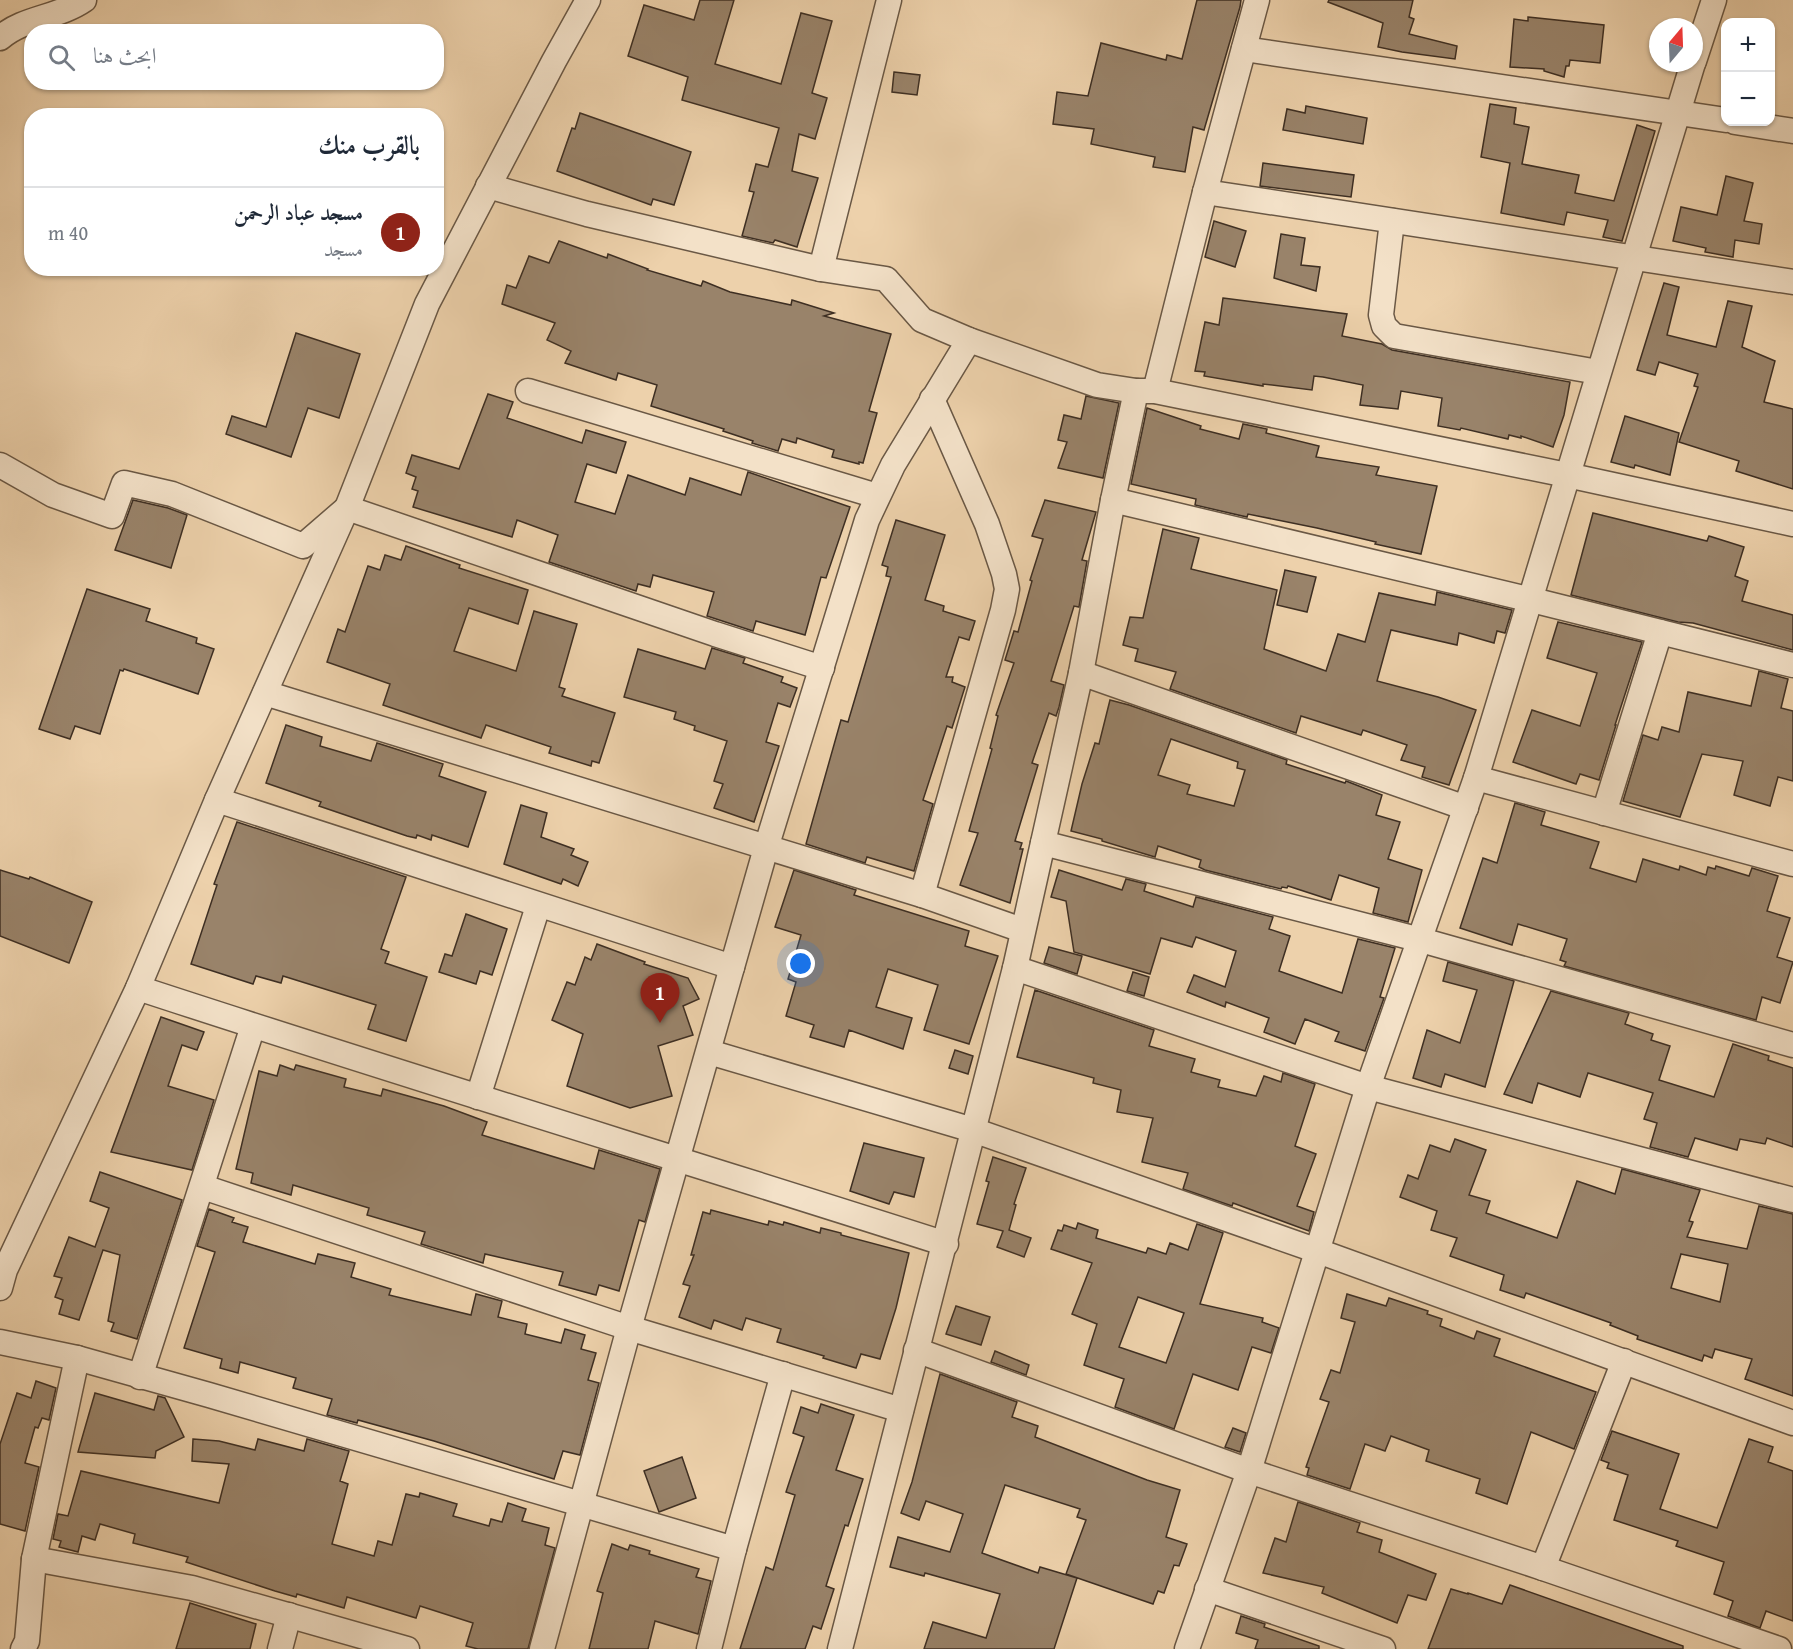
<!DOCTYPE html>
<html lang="ar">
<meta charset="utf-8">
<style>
:root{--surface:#fff;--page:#f6f6f7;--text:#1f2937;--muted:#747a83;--line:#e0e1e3;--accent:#8f2418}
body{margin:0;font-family:"Gentium Book Plus",Amiri,serif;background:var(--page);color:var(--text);direction:rtl}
.controls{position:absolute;right:18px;top:18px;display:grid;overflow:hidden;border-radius:12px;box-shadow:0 2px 4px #0004}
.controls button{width:54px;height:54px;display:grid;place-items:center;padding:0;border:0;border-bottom:2px solid var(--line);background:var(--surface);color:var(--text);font:30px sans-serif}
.compass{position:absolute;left:1649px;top:18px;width:54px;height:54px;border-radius:50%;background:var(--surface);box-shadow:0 2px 4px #0004;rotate:19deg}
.you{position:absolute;left:801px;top:964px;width:21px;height:21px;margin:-15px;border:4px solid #fff;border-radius:50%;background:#1a73e8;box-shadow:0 0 0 9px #1a73e833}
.badge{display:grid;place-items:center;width:39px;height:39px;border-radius:50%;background:var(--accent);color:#fff;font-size:20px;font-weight:700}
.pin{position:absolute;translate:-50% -50px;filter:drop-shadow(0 2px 3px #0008)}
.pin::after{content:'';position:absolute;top:32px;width:21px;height:18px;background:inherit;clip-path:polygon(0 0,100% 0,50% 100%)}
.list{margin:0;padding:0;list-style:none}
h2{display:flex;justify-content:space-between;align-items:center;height:78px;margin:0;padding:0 24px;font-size:26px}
h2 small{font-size:20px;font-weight:400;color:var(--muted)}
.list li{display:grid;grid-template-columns:39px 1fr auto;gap:18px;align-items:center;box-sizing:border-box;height:90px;padding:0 24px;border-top:2px solid var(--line)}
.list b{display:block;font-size:22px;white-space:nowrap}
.list p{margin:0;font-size:20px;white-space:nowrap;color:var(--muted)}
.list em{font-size:20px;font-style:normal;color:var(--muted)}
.icon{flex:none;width:33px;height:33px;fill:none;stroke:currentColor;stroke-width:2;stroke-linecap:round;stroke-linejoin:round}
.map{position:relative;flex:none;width:1793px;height:1649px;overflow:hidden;direction:ltr}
.search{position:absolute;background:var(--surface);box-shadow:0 2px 4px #0004;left:24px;top:24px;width:420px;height:66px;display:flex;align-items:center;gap:15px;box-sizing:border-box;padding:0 21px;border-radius:24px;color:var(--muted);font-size:22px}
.panel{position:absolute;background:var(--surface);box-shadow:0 2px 4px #0004;left:24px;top:108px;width:420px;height:168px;border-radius:24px;direction:rtl}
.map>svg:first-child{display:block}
.building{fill:#99836a;stroke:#3e2f23;stroke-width:1.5;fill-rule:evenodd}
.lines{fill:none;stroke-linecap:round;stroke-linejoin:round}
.minor-casing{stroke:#6a5845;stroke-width:27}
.minor{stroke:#f3e1c8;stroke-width:24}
</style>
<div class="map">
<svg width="1793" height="1649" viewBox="0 0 1793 1649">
<rect width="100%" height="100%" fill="#edd1ab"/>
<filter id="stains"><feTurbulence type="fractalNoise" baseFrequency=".00333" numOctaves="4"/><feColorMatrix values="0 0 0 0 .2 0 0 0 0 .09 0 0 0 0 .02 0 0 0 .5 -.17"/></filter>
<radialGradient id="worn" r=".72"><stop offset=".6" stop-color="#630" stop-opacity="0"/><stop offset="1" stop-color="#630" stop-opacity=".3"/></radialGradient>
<!-- building -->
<g class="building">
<polygon points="700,0 734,0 715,64 781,84 801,13 832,21 812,93 827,98 815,139 799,134 792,171 818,178 797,247 775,240 773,243 742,236 754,192 749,191 756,164 768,167 779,128 682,100 688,77 628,56 644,5 694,20"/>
<polygon points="1197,0 1241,0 1240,7 1204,130 1193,127 1185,172 1153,167 1155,157 1091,144 1094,129 1053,124 1057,92 1088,96 1101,43 1166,60 1167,55 1182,59"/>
<polygon points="1329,0 1413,0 1409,17 1414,19 1409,34 1457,46 1455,59 1402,52 1378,47 1383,23 1328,2"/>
<polygon points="1528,17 1604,25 1600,63 1570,60 1569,66 1566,66 1564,77 1544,71 1544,69 1510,67 1514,19 1528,21"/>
<polygon points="894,72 920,75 917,95 892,92"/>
<polygon points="1490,104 1516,108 1514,124 1529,127 1522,164 1579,175 1575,193 1614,201 1637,125 1655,131 1622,241 1603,237 1608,220 1567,212 1564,225 1501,213 1510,163 1481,157"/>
<polygon points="1306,106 1367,118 1363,144 1283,130 1287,109 1305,113"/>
<polygon points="580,113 691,152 674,205 653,199 651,205 557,171 572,128 575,129"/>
<polygon points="1263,163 1354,175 1351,197 1260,186"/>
<polygon points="1726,176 1753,183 1744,221 1762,224 1759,244 1735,240 1733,257 1705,252 1706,248 1673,241 1681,207 1717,215"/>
<polygon points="1214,221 1246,231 1235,267 1205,257"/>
<polygon points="1281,234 1305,238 1301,265 1320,267 1316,291 1274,278"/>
<polygon points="559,241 607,258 608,254 648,269 647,270 701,286 703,281 730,292 791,305 792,300 834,313 824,316 891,334 869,411 877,413 863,463 859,462 859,464 832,457 834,450 797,438 796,443 782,439 778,451 752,443 753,441 723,431 724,429 651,406 657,385 618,373 616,380 565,363 571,351 547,340 555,323 502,304 507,285 516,288 529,256 549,263"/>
<polygon points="1664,283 1679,287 1667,335 1716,347 1728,301 1752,306 1742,347 1775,361 1764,402 1793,409 1793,489 1736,471 1739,461 1679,442 1698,387 1694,386 1698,374 1659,362 1655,375 1637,370"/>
<polygon points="1223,298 1347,314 1342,336 1382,344 1392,350 1570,382 1564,415 1553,447 1521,436 1521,438 1509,435 1508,439 1461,428 1460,430 1438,426 1442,398 1401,391 1398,409 1360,405 1363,385 1323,377 1314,376 1312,390 1263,384 1263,386 1204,376 1205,372 1195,371 1205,322 1219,325"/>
<polygon points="296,333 360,354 339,418 308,408 291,457 226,434 232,416 266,427"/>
<polygon points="488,394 513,402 507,418 582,443 586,430 626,442 616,473 587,464 575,502 615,514 628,475 685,495 690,478 741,495 748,472 850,507 826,578 821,577 805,635 756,621 753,631 707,616 714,592 653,575 650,587 638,584 636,591 549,562 558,535 517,520 512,537 413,507 418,491 412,489 416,477 406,473 412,455 459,469"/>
<polygon points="1086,396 1119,403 1103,478 1058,468 1067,442 1058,440 1064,415 1081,419"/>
<polygon points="1147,408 1201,426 1200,429 1239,439 1243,424 1267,429 1266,433 1319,446 1316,457 1379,467 1376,475 1437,486 1421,554 1375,544 1376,542 1317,528 1248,514 1247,517 1195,505 1196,499 1131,484"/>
<polygon points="1625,416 1679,433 1670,475 1635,465 1634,468 1611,462"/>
<polygon points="133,500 168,508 187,515 171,568 115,550"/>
<polygon points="1045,500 1096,512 1082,560 1087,561 1079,607 1074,606 1051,681 1064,685 1059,707 1056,716 1049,713 1032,763 1038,765 1015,841 1022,843 1020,849 1023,849 1010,903 960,885 978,833 969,831 992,749 990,748 998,716 996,715 1014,663 1005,660 1014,631 1018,632 1032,581 1030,580 1043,539 1032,536"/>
<polygon points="1593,513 1707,541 1709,536 1744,547 1735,576 1748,581 1742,601 1793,615 1793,650 1693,623 1678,622 1571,595"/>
<polygon points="896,520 945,535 925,600 944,606 943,611 975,621 969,640 959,637 946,677 953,677 952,682 965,687 952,728 947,726 923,800 933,804 914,871 867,857 865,863 806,844 841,720 848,722 891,577 886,576 888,567 882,565"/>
<polygon points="1163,529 1199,538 1191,569 1277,590 1264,649 1326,671 1338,634 1365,642 1379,593 1435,605 1437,592 1512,610 1505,633 1497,631 1494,643 1459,633 1457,645 1391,630 1377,681 1438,697 1476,710 1449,785 1422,777 1425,767 1401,760 1407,745 1363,730 1361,735 1301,716 1296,733 1170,689 1176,672 1135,661 1138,649 1123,645 1130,617 1143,618"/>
<polygon points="406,546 460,565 459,568 528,590 518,624 469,608 454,651 516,671 534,611 577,624 559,687 565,689 562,696 615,713 599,763 592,761 591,766 549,753 551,747 486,725 481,738 383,705 390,684 327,662 338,629 345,632 368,566 380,570 385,555 401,560"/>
<polygon points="1285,570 1316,577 1307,612 1277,605"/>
<polygon points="87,589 150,609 146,621 197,638 196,643 214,649 198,694 124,669 123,671 120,670 100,734 75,726 70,739 39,729"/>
<polygon points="1558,622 1642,642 1615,725 1616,725 1599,780 1580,774 1576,784 1513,762 1532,710 1580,726 1597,673 1547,658"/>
<polygon points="712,648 745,658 743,663 783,677 781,682 797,688 790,707 778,703 766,742 779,746 754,822 714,808 723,784 714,781 727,741 694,730 695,726 674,719 676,712 624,697 638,649 705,669"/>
<polygon points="1759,671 1788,679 1781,708 1793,711 1793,781 1778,777 1770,806 1734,795 1743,761 1702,754 1680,817 1623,801 1643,735 1658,740 1662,727 1679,732 1688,692 1751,706"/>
<path d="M1110,700L1129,705L1287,760L1286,764L1345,783L1346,781L1382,795L1376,815L1400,822L1388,859L1422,870L1408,922L1373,913L1379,888L1339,875L1331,900L1288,886L1287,888L1282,887L1281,889L1205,870L1199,867L1201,860L1158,846L1155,857L1102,841V839L1071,831L1082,784L1095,743L1099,744ZM1171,739L1238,762L1237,768L1245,770L1234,806L1187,794L1190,785L1158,775Z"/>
<polygon points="286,725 322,737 320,746 371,761 377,743 443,764 439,776 486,792 468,847 432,835 431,840 417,835 416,838 407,836 319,806 321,802 266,783"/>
<polygon points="1515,803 1545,812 1541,825 1599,842 1590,868 1636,882 1643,859 1679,870 1680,866 1706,875 1708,867 1715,869 1716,866 1749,876 1752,868 1778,876 1767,911 1790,918 1777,957 1793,962 1780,1003 1762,997 1756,1020 1564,966 1566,962 1560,960 1567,939 1518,924 1512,945 1460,928 1483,858 1497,863"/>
<polygon points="521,805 547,813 541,837 574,849 571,855 588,862 578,886 563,879 561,884 504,864"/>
<polygon points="237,822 406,877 381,949 389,952 385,963 427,977 406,1041 368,1029 376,1005 283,976 281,983 256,976 253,984 191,964 217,885 214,884"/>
<polygon points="0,870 29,879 30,877 92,902 69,963 0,936"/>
<polygon points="794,870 856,890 854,895 969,931 965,946 998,956 969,1044 924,1030 938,985 888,969 876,1007 912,1018 903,1049 849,1030 844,1047 810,1037 814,1025 786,1016 796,982 788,979 801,935 775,927"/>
<polygon points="1059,870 1122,890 1126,879 1146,884 1144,891 1193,907 1196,897 1273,917 1269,929 1290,936 1279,971 1342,993 1358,939 1395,948 1380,997 1384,998 1365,1051 1335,1041 1339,1032 1305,1019 1295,1044 1264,1032 1269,1018 1226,1002 1225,1007 1187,992 1194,975 1225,987 1236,951 1196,937 1192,947 1161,938 1150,974 1074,952 1066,901 1051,897"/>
<polygon points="466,914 507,929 492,975 480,971 476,984 439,972 445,954 452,956"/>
<polygon points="597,944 645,962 644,964 688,978 699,999 683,1006 693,1035 658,1046 672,1096 630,1108 567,1086 583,1034 552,1020 567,982 575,985 585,957 591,960"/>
<polygon points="1049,947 1082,956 1077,974 1044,963"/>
<polygon points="1448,962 1514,981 1485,1087 1445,1074 1441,1087 1413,1078 1427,1030 1460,1043 1477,990 1443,981"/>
<polygon points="1133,972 1149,977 1144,996 1127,991"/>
<polygon points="1035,990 1154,1030 1149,1046 1195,1059 1191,1072 1220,1080 1218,1087 1256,1096 1264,1076 1281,1082 1283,1073 1315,1084 1295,1146 1316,1154 1297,1206 1314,1212 1309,1231 1233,1203 1232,1206 1183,1189 1188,1173 1142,1162 1153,1118 1117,1112 1121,1090 1093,1083 1094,1078 1017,1057"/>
<polygon points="1551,991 1629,1013 1625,1024 1653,1034 1651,1040 1670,1046 1659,1080 1714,1097 1733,1044 1769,1056 1768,1060 1793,1068 1793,1147 1767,1138 1765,1144 1740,1139 1737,1150 1695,1138 1688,1157 1650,1147 1657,1123 1644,1119 1653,1093 1588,1073 1580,1097 1538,1083 1532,1103 1504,1094"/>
<polygon points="161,1017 204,1032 197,1050 182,1045 168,1086 214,1100 192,1170 111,1152"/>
<polygon points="955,1050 973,1056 968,1074 949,1068"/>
<polygon points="280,1065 294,1070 296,1065 346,1079 344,1087 381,1096 383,1089 444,1106 487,1122 482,1135 594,1169 599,1150 660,1169 645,1222 639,1220 619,1291 599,1285 596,1295 559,1285 563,1272 485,1254 483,1263 421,1244 425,1232 367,1215 369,1208 293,1185 291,1195 251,1183 253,1173 236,1169 259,1071 277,1076"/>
<path d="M1455,1139L1486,1150L1469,1195L1490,1201L1486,1213L1557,1238L1577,1181L1615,1194L1622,1169L1700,1190L1689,1221L1693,1222L1687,1237L1747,1249L1759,1206L1793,1214V1396L1745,1379L1752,1359L1715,1349L1712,1358L1704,1355L1702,1361L1637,1339L1638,1336L1610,1325L1611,1323L1526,1293L1524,1298L1500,1290L1504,1275L1450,1256L1457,1238L1431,1230L1437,1211L1400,1197L1408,1175L1418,1179L1430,1145L1450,1152ZM1681,1254L1728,1264L1720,1302L1671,1288Z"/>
<polygon points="864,1143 924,1158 914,1197 894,1192 889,1204 850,1191"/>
<polygon points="993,1157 1026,1168 1014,1204 1016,1205 1009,1230 1031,1238 1024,1257 997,1247 1003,1231 977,1224 989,1182 986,1181"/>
<polygon points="100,1172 182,1200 137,1339 111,1331 114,1323 108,1321 120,1255 103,1250 79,1320 59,1314 63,1300 55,1297 62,1278 54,1276 69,1237 95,1247 109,1208 90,1201"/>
<polygon points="209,1209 234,1218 232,1222 248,1227 243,1242 315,1264 318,1254 355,1263 351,1277 391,1289 389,1295 471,1315 476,1294 502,1301 498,1317 527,1324 525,1334 561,1343 565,1329 585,1335 581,1349 596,1353 588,1380 599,1383 580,1455 563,1451 554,1479 434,1441 358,1420 357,1423 327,1415 332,1399 293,1388 296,1378 240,1362 238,1373 220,1368 222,1359 184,1348 215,1252 197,1246"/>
<polygon points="711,1210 768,1225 769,1221 783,1225 784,1222 820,1233 821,1228 841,1233 841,1235 909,1253 896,1308 880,1359 861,1354 856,1368 823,1358 824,1356 777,1342 781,1329 746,1318 742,1330 714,1320 711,1329 679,1317 690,1286 683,1284 694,1255 691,1255 703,1212 710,1214"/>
<path d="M1078,1223L1098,1230L1096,1238L1146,1253L1148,1248L1166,1254L1170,1243L1188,1250L1197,1224L1223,1233L1200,1304L1263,1318L1262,1322L1279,1328L1271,1353L1252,1347L1238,1390L1193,1374L1174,1429L1115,1407L1124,1379L1084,1365L1097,1324L1072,1314L1092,1263L1051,1249L1058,1230L1062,1231L1064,1225L1076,1229ZM1138,1297L1184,1313L1166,1363L1119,1347Z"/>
<polygon points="1347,1294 1386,1306 1389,1298 1428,1311 1427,1314 1442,1319 1440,1326 1474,1339 1477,1331 1500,1339 1494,1356 1596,1392 1574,1449 1531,1432 1507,1504 1476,1493 1480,1479 1426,1461 1429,1450 1391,1436 1385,1451 1365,1444 1350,1489 1307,1475 1309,1468 1306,1467 1329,1402 1320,1399 1331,1370 1340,1373 1355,1322 1341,1318"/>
<polygon points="956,1306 990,1317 981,1345 946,1334"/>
<polygon points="995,1351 1029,1365 1026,1375 991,1362"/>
<polygon points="940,1374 1017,1402 1012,1417 1038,1426 1035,1437 1147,1480 1180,1490 1166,1537 1187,1544 1179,1566 1174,1565 1164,1593 1158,1591 1153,1604 1066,1574 1086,1520 1077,1517 1080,1509 1005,1485 982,1553 1038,1573 1040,1567 1077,1578 1054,1649 924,1649 933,1622 986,1638 1000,1594 925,1573 924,1576 890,1567 898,1537 950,1552 963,1514 926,1501 919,1520 901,1513 912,1482"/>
<polygon points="36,1381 56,1388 49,1420 42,1418 38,1428 35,1427 25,1463 39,1467 25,1531 0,1524 0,1444 17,1393 31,1398"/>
<polygon points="95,1393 154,1410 158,1396 165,1398 184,1437 156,1451 155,1458 78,1452"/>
<polygon points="821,1404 854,1415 836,1470 863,1479 848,1526 845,1525 826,1586 834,1589 821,1629 813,1626 805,1649 740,1649 766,1567 773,1570 795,1495 786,1492 804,1437 793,1433 801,1407 818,1413"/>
<polygon points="1233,1428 1246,1433 1240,1452 1225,1447"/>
<polygon points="1612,1431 1679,1454 1660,1509 1717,1528 1749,1439 1773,1447 1768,1462 1793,1471 1793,1621 1766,1611 1760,1628 1728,1616 1733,1601 1714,1594 1724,1562 1676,1546 1678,1541 1614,1520 1628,1475 1607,1468 1609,1463 1601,1460"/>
<polygon points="193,1439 219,1441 255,1450 258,1439 304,1451 307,1439 349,1451 340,1481 348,1484 332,1544 374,1556 378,1541 392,1545 406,1494 419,1497 420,1493 457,1504 453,1516 489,1526 491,1519 502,1522 508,1503 526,1509 522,1521 549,1528 545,1545 555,1548 528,1649 478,1649 466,1646 473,1623 420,1606 416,1618 347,1597 344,1608 297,1594 296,1597 275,1591 186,1562 188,1557 133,1543 135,1534 100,1524 95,1540 82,1536 78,1552 59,1547 61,1541 53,1539 58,1514 68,1516 81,1471 219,1503 229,1464 192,1461"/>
<polygon points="682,1457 696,1498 659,1512 644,1471"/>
<polygon points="1298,1502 1360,1523 1357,1532 1382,1540 1379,1552 1436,1574 1426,1600 1408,1595 1397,1623 1322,1593 1324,1587 1263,1573 1275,1538 1286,1542"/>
<polygon points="612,1544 628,1550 630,1545 650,1551 649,1554 699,1569 696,1577 711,1581 698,1634 655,1621 648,1649 589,1649 603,1593 597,1591"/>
<polygon points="1510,1585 1683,1646 1683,1649 1428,1649 1451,1589 1468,1594 1468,1593 1502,1604"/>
<polygon points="190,1603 256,1624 250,1649 176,1649"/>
<polygon points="1241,1616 1265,1624 1264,1627 1319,1646 1319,1649 1255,1649 1258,1640 1236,1633"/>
</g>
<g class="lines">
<defs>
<g id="minor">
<path d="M0,38C24,17 58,18 84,0"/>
<polyline points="1244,49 1726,120"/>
<polyline points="1694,61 1714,0"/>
<polyline points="1735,122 1793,131"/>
<polyline points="488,186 587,214 821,269 886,279 922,320 969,340 1097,385 1136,391 1155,391 1567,475 1793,524"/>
<polyline points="1205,192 1793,282"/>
<polyline points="1392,221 1381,315 1384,326 1394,336 1598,372"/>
<polyline points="821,269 889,0"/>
<polyline points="528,391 877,496"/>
<polyline points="1155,391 1205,192 1257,0"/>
<polyline points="0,465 53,495 112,516 124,483 172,494 303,546 347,508 715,634 822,668"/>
<polyline points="1113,500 1532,600 1793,665"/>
<polyline points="1081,673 1466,808"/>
<polyline points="265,693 922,895 1022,930"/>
<polyline points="1476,778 1793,864"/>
<polyline points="217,800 732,967"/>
<polyline points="1604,813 1660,632"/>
<polyline points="1043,843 1421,940 1793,1045"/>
<polyline points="922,895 1003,610 1007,589 1004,574 987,524 932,399"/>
<polyline points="1015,968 1368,1087 1793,1200"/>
<path d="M138,988C406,1076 677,1158 946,1244"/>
<polyline points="709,1052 973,1130 1318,1251 1793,1423"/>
<polyline points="478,1097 538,906"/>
<polyline points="203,1187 629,1328 901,1410"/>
<polyline points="0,1288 5,1270 138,988 217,800 347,508 427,304 554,61 588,0"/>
<polyline points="0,1342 77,1358 209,1395 734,1549"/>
<polyline points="916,1350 1249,1471 1543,1568 1779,1649"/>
<polyline points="140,1377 253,1026"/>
<polyline points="34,1559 192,1588 407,1649"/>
<polyline points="1543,1568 1624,1361"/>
<polyline points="1207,1589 1383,1649"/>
<polyline points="23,1649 27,1641 34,1559 77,1358"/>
<polyline points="280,1649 289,1615"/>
<polyline points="542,1649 629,1328 766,848 867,520 893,465 969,340"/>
<polyline points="709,1649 734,1549 783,1374"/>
<polyline points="840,1649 1015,968 1081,673 1113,500 1136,391"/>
<polyline points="1187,1649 1249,1471 1368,1087 1476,778 1693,63"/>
</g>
</defs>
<!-- minor casing -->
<use href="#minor" class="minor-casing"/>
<!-- minor -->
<use href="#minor" class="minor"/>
</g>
<rect width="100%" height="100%" filter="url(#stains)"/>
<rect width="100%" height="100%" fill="url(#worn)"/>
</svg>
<div class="controls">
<button>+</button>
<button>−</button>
</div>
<svg class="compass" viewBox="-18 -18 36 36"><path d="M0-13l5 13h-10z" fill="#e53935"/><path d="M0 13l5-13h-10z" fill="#747a83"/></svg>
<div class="you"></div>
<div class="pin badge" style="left:660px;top:1023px">1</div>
<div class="search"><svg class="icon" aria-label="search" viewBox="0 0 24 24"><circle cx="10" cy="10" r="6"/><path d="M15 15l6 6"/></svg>ابحث هنا</div>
<section class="panel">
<h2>بالقرب منك<small></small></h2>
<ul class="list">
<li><span class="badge">1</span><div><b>مسجد عباد الرحمن</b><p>مسجد</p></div><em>40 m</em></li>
</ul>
</section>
</div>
